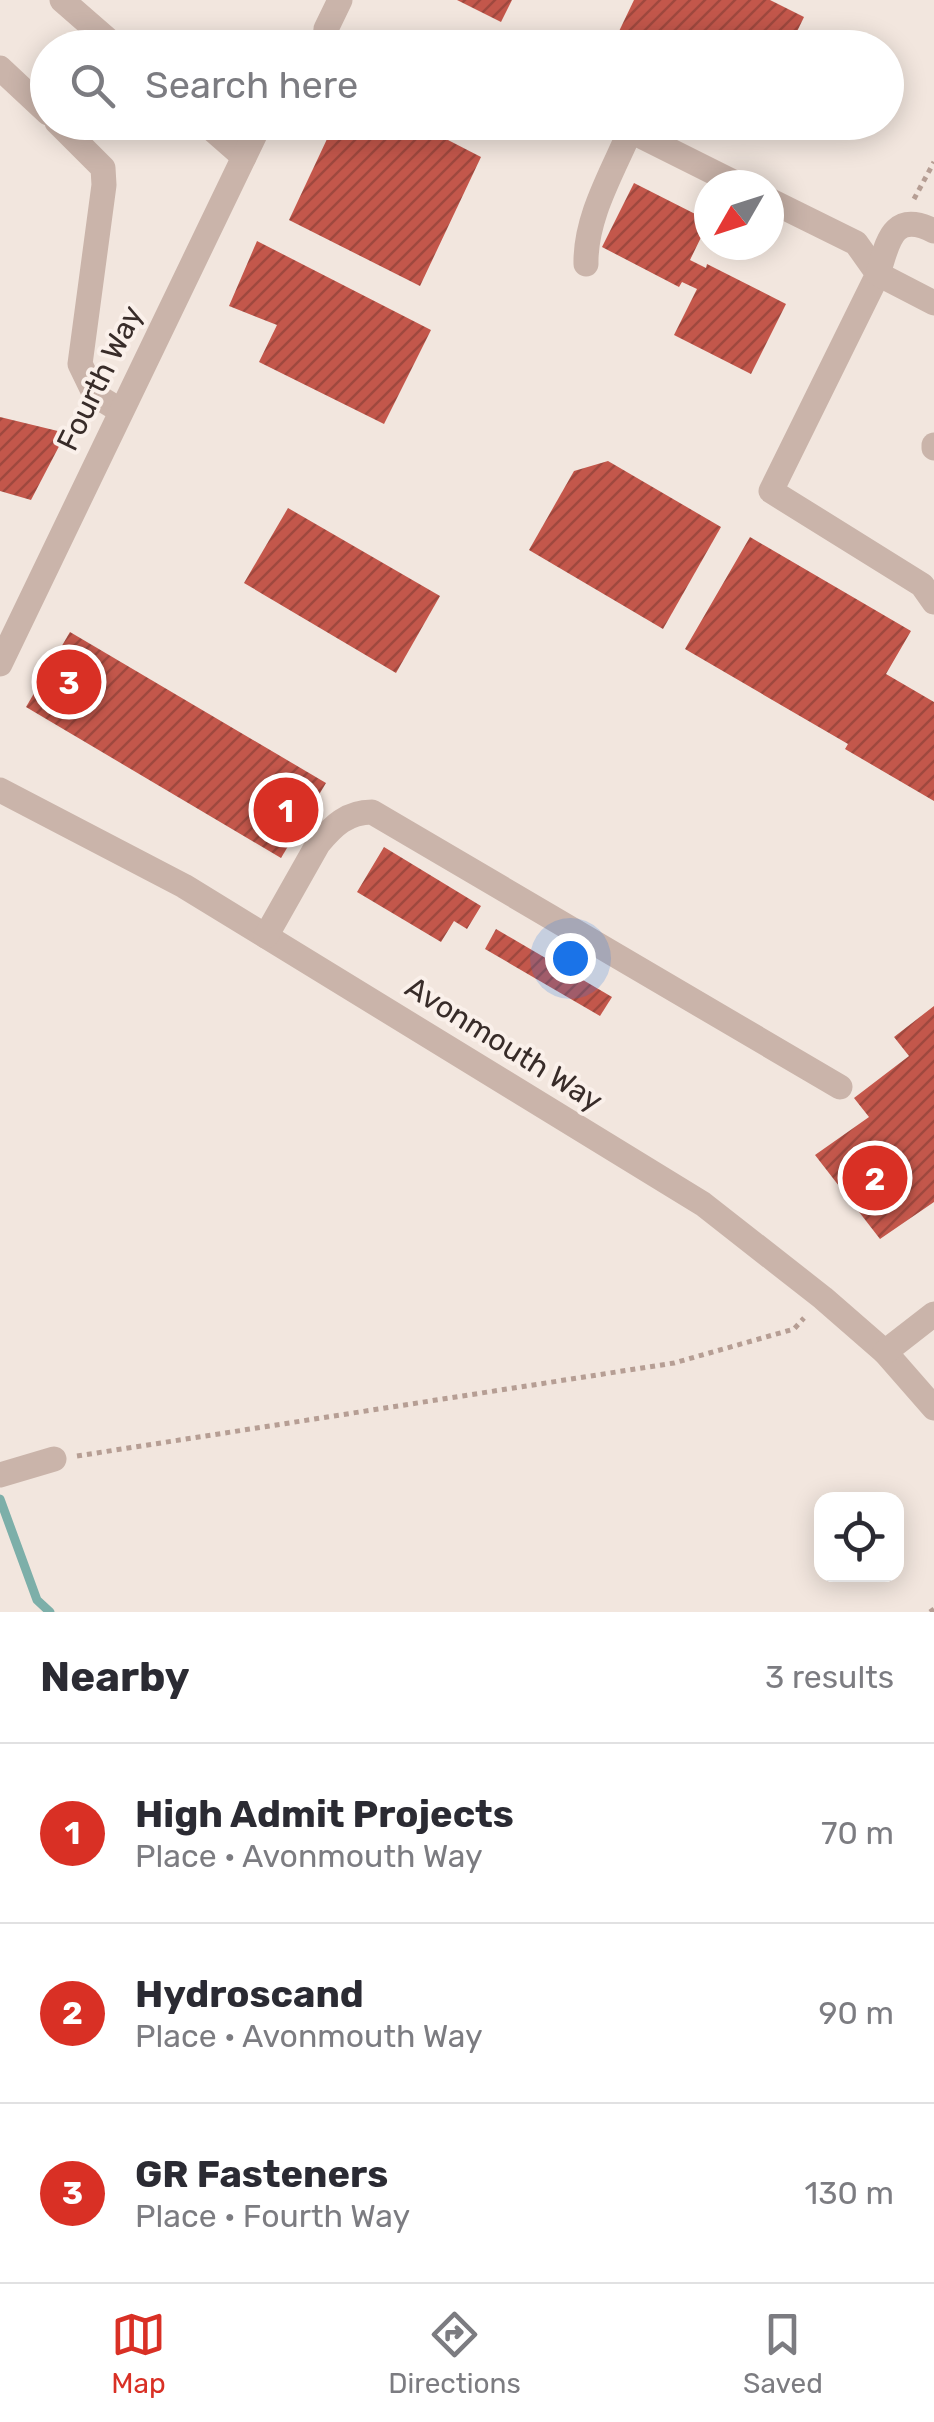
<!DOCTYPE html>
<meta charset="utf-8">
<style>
:root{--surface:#fff;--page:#f2f2f3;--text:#2b2b33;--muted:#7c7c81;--line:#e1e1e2;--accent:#d93025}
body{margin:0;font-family:Rubik,sans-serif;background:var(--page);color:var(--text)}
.controls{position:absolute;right:30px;bottom:30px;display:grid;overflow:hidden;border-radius:20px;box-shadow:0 5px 25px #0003}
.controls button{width:90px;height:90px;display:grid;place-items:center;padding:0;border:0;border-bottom:2px solid var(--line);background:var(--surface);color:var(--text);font:50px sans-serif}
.compass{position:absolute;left:694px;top:170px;width:90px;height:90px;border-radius:50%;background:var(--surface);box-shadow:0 5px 25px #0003;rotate:231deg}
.you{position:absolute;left:570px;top:958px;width:35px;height:35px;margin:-25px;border:8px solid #fff;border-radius:50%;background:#1a73e8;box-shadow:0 0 0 15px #1a73e833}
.badge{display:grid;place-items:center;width:65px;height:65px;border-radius:50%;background:var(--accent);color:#fff;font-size:32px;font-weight:700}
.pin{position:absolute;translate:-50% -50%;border:5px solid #fff;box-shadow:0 2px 10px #0006}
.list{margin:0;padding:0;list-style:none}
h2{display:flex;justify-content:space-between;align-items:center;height:130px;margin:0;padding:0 40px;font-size:42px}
h2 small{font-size:32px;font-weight:400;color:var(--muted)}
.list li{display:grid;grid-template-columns:65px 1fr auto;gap:30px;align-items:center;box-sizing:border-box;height:180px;padding:0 40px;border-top:2px solid var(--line)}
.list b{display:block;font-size:38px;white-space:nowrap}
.list p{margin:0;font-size:32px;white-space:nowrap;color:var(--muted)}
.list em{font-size:32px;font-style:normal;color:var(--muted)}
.icon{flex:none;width:55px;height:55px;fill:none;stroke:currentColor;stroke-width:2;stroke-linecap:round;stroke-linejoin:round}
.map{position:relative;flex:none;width:934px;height:1612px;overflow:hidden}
.search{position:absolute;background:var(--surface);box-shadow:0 5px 25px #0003;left:30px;right:30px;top:30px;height:110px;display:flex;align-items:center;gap:25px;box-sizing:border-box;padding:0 35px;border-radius:55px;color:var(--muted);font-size:38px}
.sheet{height:670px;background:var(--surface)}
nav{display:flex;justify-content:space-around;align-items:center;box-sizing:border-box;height:140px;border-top:2px solid var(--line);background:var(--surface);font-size:28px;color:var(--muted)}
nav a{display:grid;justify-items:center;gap:5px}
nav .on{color:var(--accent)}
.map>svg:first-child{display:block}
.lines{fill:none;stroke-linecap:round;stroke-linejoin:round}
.stream{stroke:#7dafa9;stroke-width:9}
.building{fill:url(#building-hatch)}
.path{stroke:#b69e94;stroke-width:5;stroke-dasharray:5 5;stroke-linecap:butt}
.minor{stroke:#cab4aa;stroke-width:25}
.labels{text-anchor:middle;stroke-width:8;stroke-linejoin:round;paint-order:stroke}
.street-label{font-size:30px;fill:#382c29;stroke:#faf0ea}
</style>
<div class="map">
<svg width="934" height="1612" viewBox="0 0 934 1612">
<defs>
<pattern id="building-hatch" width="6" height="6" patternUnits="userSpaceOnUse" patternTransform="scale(2.5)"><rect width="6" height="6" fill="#c3574b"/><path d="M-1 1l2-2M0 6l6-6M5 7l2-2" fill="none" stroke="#9f483e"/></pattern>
</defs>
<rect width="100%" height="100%" fill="#f2e6de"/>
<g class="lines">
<!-- stream -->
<polyline class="stream" points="0,1499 37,1600 50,1612"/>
</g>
<!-- building -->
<g class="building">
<polygon points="457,0 512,0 501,22"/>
<polygon points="634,0 770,0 804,17 789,48 611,48"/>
<polygon points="335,122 413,122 481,157 420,286 289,220"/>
<polygon points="715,122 753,122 745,138"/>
<polygon points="634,183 709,221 690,260 706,268 707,264 786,304 751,374 674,335 697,289 682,282 679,287 602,247"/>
<polygon points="257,241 431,330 384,424 259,362 277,325 229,306"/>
<polygon points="0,417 66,433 31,500 0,491"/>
<polygon points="608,461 721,527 663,629 529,550 574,471"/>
<polygon points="288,508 440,596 396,673 244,583"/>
<polygon points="750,537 911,631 886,674 934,702 934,801 845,749 848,744 685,649"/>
<polygon points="70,632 326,783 281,858 26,707"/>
<polygon points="384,847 481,906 467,929 454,921 441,942 357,892"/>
<polygon points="496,929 612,997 600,1016 485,949"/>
<polygon points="934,1006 934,1202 880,1239 815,1155 869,1117 854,1098 909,1056 894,1037"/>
</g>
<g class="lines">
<!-- path -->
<g class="path">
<polyline points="914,199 934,162"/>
<polyline points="77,1456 674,1363 794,1329 804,1318"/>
<polyline points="930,1612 934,1609"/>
</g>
<!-- minor -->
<g class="minor">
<polyline points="62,0 117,48"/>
<polyline points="324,48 326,29 340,0"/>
<polyline points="387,48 406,48"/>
<polyline points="0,68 48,113"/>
<polyline points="57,122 103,168 104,185 80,364 95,395 121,411"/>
<polyline points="204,122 244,157"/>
<polyline points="613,122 739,185"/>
<polyline points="769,200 856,243 878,274 771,491 922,585 934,602"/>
<path d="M934,231C892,210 888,242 878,274L934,303"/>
<path d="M586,264C585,218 612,173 630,131"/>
<polyline points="934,445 934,448"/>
<polyline points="0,664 258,128 263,122"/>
<polyline points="0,790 184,886 703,1204 823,1298 885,1352 934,1408"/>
<path d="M266,936L318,844C333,826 347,812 372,812L840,1087"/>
<polyline points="885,1352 934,1314"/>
<polyline points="0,1475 54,1459"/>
</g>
</g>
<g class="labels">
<!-- street labels -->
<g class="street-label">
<text transform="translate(100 378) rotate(-64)" y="10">Fourth Way</text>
<text transform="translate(504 1044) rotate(32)" y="10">Avonmouth Way</text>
</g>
</g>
</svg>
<div class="controls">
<button><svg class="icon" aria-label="locate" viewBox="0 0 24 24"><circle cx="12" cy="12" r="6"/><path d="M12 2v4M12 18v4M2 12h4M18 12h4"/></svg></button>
</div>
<svg class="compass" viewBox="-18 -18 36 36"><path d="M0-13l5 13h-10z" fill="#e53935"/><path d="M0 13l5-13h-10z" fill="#7c7c81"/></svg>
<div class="you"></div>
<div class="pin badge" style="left:286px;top:810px">1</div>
<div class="pin badge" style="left:875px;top:1178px">2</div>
<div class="pin badge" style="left:69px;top:682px">3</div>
<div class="search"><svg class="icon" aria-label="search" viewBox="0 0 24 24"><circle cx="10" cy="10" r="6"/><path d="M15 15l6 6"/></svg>Search here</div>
</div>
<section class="sheet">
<h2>Nearby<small>3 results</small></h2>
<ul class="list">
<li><span class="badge">1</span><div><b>High Admit Projects</b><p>Place · Avonmouth Way</p></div><em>70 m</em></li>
<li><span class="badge">2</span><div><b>Hydroscand</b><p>Place · Avonmouth Way</p></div><em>90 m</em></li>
<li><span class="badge">3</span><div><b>GR Fasteners</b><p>Place · Fourth Way</p></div><em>130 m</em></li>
</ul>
</section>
<nav>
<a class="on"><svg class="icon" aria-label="map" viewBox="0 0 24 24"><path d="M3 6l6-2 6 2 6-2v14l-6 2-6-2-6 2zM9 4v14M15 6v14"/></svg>Map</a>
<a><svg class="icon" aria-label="directions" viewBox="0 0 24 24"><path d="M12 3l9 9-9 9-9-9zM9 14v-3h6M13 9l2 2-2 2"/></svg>Directions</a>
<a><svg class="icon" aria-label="saved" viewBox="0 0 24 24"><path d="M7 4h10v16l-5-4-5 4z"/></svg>Saved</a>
</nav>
